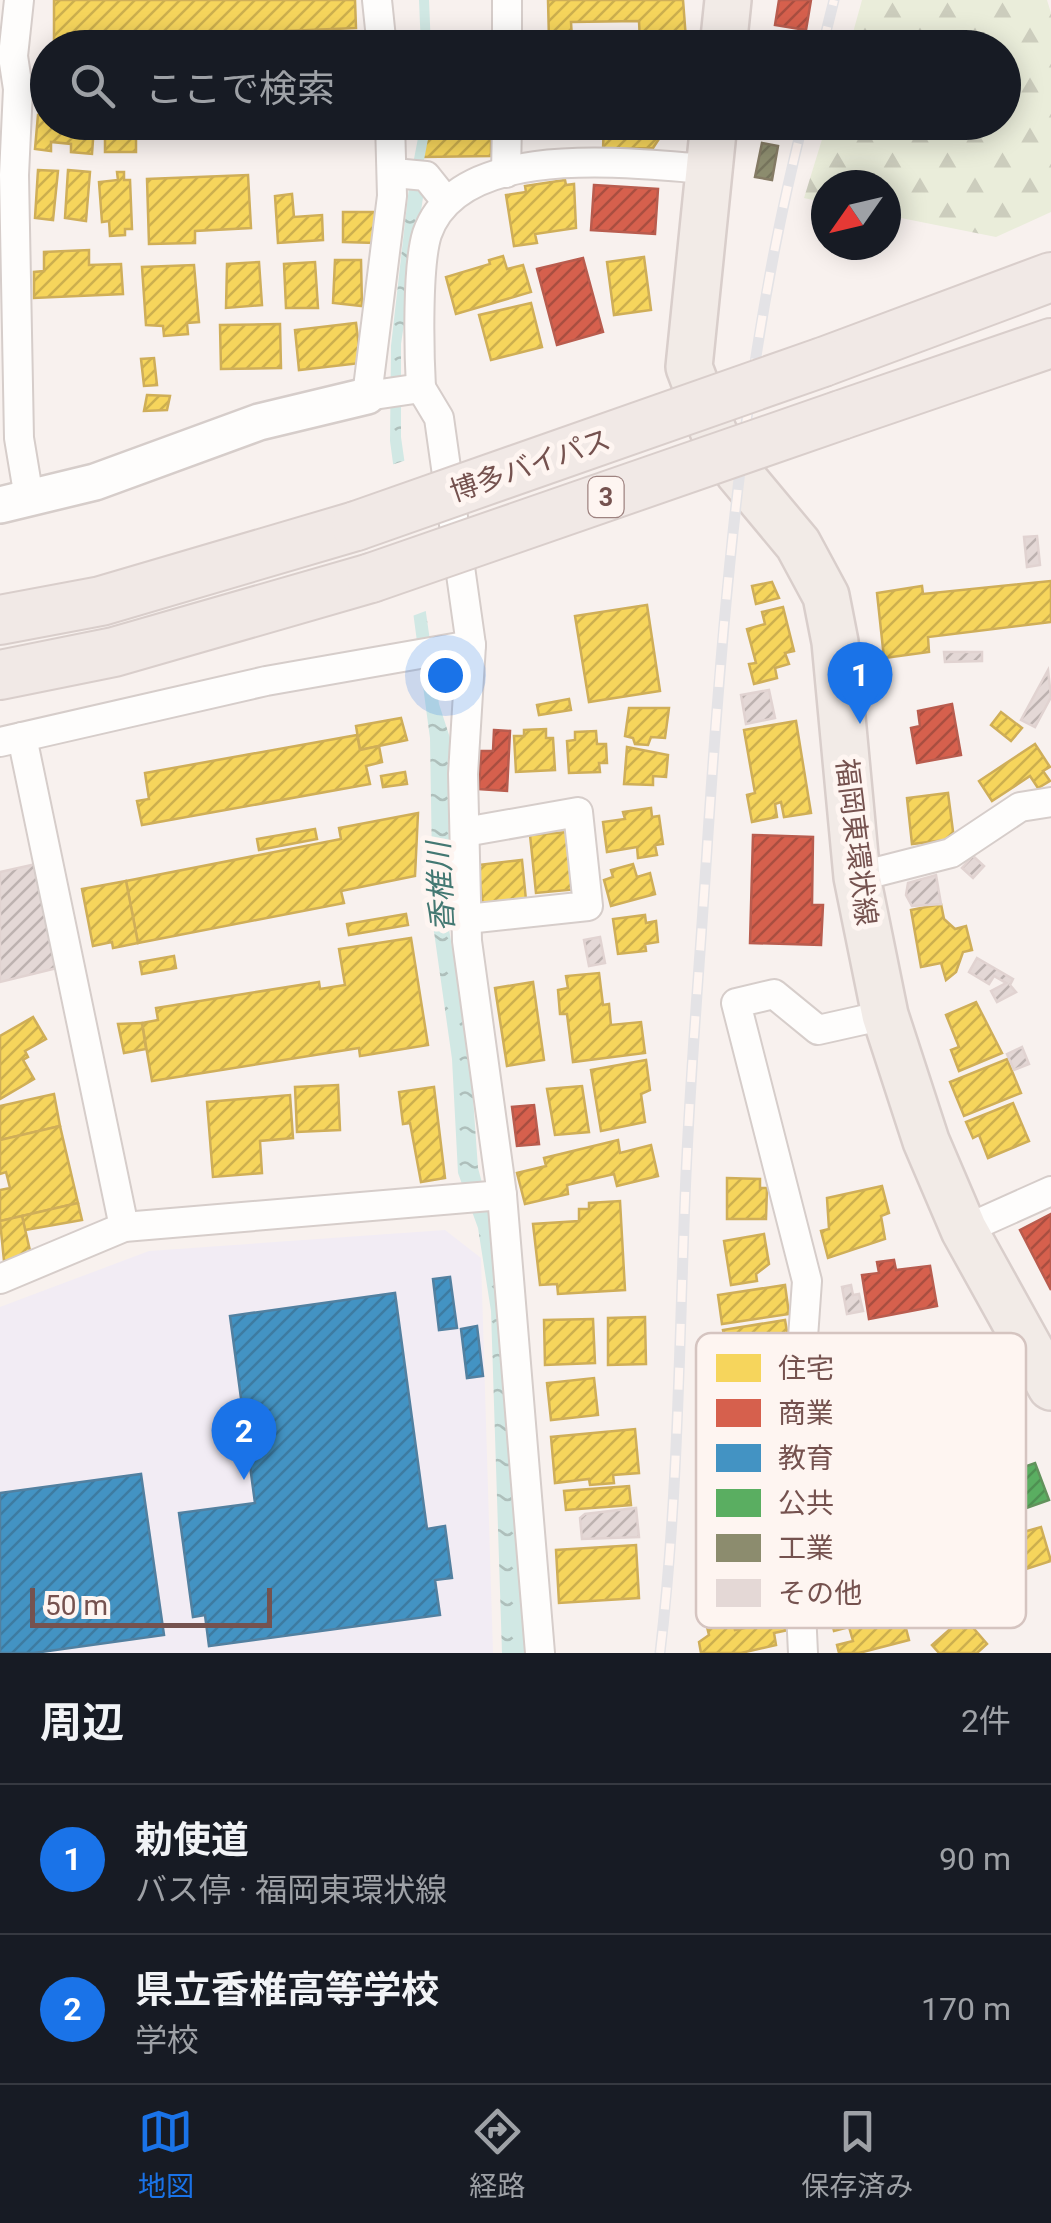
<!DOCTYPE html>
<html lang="ja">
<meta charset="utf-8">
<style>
:root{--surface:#171b24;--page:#242831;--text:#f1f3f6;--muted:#9ea1a6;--line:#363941;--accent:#1a73e8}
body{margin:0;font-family:Roboto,"Noto Sans JP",sans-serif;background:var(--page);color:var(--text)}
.compass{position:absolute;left:811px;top:170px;width:90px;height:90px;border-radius:50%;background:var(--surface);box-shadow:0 5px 25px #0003;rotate:236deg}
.scale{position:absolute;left:30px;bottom:25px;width:242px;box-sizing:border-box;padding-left:10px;border:5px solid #75524f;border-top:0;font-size:28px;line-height:35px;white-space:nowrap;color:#75524f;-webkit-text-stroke:8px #fef5f1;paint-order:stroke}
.you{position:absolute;left:445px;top:675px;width:35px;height:35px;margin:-25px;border:8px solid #fff;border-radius:50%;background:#1a73e8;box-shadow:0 0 0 15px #1a73e833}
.badge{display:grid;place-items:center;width:65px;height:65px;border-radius:50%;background:var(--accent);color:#fff;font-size:32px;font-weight:700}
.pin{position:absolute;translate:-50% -82px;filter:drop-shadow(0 2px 5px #0008)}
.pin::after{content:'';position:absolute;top:52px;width:35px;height:30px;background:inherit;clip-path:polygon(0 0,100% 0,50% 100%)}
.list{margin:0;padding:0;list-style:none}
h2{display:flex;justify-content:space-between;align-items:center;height:130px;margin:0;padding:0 40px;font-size:42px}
h2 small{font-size:32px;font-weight:400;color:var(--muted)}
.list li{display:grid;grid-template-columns:65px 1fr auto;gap:30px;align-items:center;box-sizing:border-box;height:150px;padding:0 40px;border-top:2px solid var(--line)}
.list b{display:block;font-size:38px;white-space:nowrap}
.list p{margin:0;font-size:32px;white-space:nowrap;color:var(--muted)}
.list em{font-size:32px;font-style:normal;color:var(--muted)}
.icon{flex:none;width:55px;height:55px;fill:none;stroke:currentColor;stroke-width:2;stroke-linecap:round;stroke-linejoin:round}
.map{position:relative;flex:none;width:1051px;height:1653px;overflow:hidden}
.search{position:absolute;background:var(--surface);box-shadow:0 5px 25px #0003;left:30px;right:30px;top:30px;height:110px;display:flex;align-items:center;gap:25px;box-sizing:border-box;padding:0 35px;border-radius:55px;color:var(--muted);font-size:38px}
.sheet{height:430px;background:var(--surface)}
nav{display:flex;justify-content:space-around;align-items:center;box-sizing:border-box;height:140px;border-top:2px solid var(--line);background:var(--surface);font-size:28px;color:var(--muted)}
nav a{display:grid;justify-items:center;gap:5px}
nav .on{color:var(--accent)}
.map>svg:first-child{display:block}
.education{fill:#f2ecf4}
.forest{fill:url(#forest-firs)}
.water{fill:url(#water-ripples)}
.pier{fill:#f8f1ee}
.homes{fill:url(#homes-hatch);stroke:#cfae58;stroke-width:2.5}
.shops{fill:url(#shops-hatch);stroke:#b95c4e;stroke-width:2.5}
.schools{fill:url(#schools-hatch);stroke:#5280a0;stroke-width:2.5}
.public{fill:url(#public-hatch);stroke:#62925c;stroke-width:2.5}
.industry{fill:url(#industry-hatch);stroke:#857b65;stroke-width:2.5}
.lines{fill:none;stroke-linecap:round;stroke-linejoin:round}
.stream{stroke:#d1e8e4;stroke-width:10}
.building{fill:url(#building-hatch);stroke:#e1d3d1;stroke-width:2.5}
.minor-casing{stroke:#d6cdca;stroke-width:32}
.tertiary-casing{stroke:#d6cdca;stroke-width:40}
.primary-casing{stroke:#d9cecb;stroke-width:50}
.trunk-casing{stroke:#d9cecb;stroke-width:52}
.minor{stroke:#fefdfc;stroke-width:28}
.tertiary{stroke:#fefdfc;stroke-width:35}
.primary{stroke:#f2ebe7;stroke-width:45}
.trunk{stroke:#f1e9e6;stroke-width:48}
.rail-casing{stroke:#e4e3e6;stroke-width:11}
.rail{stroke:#fef5f1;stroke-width:8;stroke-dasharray:22;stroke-linecap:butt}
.trunk-bridge-casing{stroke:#d9cecb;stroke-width:52;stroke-linecap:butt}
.trunk-bridge{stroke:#f1e9e6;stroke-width:48}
.labels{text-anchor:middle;stroke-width:10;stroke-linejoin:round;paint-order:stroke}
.shield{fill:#fef5f1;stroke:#9e8380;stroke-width:2.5}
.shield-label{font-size:25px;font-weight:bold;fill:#75524f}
.street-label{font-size:28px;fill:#75524f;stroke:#fef5f1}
.water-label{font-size:30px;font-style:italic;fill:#437872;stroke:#fef5f1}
.key{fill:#fef5f1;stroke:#d5c4c0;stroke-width:2.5}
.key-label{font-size:28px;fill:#75524f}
</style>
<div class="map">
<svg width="1051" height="1653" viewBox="0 0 1051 1653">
<defs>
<pattern id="forest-firs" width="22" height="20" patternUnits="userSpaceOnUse" patternTransform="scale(2.5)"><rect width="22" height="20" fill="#eaedda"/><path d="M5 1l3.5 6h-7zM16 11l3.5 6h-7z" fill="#cccdbd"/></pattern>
<pattern id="water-ripples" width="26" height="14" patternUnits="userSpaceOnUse" patternTransform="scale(2.5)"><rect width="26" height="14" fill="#d1e8e4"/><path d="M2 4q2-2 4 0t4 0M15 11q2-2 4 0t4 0" fill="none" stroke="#aebfbb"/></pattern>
<pattern id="homes-hatch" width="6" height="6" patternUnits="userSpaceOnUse" patternTransform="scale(2.5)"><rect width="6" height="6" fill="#f6d55c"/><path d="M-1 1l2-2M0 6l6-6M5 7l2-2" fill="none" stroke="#ccaf4e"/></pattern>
<pattern id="shops-hatch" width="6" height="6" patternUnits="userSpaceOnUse" patternTransform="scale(2.5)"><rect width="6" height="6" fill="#d6604d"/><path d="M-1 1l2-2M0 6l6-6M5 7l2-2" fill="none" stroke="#a94e40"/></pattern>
<pattern id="schools-hatch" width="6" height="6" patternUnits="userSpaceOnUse" patternTransform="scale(2.5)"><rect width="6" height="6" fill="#4393c3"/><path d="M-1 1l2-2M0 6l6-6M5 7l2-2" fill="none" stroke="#3d7ba1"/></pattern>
<pattern id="public-hatch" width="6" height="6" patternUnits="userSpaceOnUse" patternTransform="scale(2.5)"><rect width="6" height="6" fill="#5aae61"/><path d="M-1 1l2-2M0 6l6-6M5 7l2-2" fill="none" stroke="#4f9052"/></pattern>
<pattern id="industry-hatch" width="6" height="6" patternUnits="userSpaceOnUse" patternTransform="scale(2.5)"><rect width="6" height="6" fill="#8c8c6e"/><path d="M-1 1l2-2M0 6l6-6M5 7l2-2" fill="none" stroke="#77755d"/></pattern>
<pattern id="building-hatch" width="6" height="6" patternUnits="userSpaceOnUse" patternTransform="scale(2.5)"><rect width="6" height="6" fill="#e4d8d6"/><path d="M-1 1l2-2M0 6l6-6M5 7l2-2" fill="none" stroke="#bdb2b0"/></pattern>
</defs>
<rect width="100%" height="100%" fill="#f8f1ee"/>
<!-- education -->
<polygon class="education" points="445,1230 481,1258 493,1653 0,1653 0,1307 149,1251"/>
<!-- forest -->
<polygon class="forest" points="862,0 1047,0 1051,13 1051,212 996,237 886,215 886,185 826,185 826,203 804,198 827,123 1004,122 1004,48 849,47"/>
<!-- water -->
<polygon class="water" points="417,184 424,191 401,344 401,437 439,704 451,741 448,923 470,1055 478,1168 494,1227 529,1653 502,1653 491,1311 478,1228 458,1173 452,1059 433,925 430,738 390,441 391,346 409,187"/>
<!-- pier -->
<polygon class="pier" points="410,459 431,609 407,618 388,466"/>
<!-- homes -->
<g class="homes">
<polygon points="54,0 355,0 356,28 265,32 266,39 54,48"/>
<polygon points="548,0 683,0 686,39 640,42 639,21 571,22 572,39 549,40"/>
<polygon points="45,102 48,122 94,126 92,154 71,152 71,144 51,142 51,151 35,149 38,115 44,116"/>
<polygon points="105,122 136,123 136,152 105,152"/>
<polygon points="166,122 272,122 272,128 168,137"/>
<polygon points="423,122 491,122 491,156 423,157"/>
<polygon points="670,122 653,148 603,149 604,123"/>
<polygon points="38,170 58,171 53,220 35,218"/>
<polygon points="68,170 90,172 86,221 65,218"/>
<polygon points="117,172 124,172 124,180 130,180 132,229 125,229 125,235 110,236 109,221 102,222 99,182 118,180"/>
<polygon points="248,175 251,228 195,231 195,243 149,244 147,179"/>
<polygon points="565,180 566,185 574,184 576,228 535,234 537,243 514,246 506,195 526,192 525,186"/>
<polygon points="292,194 294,217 322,215 323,240 278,243 275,196"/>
<polygon points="343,212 375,212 376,243 343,242"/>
<polygon points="89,250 89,265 121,264 123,294 34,298 34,272 44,271 44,252"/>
<polygon points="503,256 507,269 523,265 531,292 456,314 446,277 490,264 489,260"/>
<polygon points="644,257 651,310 614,315 607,262"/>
<polygon points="335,260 361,260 362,306 333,303"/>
<polygon points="259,262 262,305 226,308 227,264"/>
<polygon points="315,262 318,308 286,308 284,264"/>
<polygon points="194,265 199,322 187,323 188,334 164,336 163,326 146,325 142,267"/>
<polygon points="531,303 542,347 491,360 479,315"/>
<polygon points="356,323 361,363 299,370 295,330"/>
<polygon points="280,324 281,368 221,369 220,325"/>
<polygon points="154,358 157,385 144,386 141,359"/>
<polygon points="147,395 170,396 167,410 144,411"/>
<polygon points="1051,581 1051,622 928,637 929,652 884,658 877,593 922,586 923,594"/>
<polygon points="772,582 779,598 756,604 752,586"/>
<polygon points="647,605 660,691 589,702 575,616"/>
<polygon points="783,607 794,651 785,653 789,664 775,668 777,678 754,684 749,664 756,663 747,629 765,624 762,612"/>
<polygon points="569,699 571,710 539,715 537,705"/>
<polygon points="629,708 669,708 665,738 651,737 648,745 635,744 633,738 625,736"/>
<polygon points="1001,712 1022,728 1011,741 991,725"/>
<polygon points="401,718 407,740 360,750 356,726"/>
<polygon points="796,721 811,813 784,817 781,802 775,804 777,817 752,822 747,795 755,793 744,730"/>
<polygon points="546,729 546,738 553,738 555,770 516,772 514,736 524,736 524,730"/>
<polygon points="596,731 597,744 606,744 607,763 599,763 600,772 569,773 567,741 575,740 575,732"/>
<polygon points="357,735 360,750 379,746 382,762 366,766 370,784 142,825 137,801 149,799 145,773"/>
<polygon points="1035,744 1050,767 1043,771 1050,781 1038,788 1030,776 992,801 979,781"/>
<polygon points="627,747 668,755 666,777 653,776 653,785 624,784"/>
<polygon points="405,772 407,784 383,787 381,776"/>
<polygon points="948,793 954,839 912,844 907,798"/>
<polygon points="651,808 652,817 659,816 663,844 655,845 657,855 638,858 637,847 607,852 603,822 625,819 623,812"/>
<polygon points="418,813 415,876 341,891 344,903 138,943 126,881 341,839 339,828"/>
<polygon points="315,829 317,839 259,850 257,839"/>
<polygon points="568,832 579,889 536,893 530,835"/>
<polygon points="522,860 526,900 483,905 478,865"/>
<polygon points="633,864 637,877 650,873 655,894 611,906 604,880 613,877 611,870"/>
<polygon points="126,881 138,943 113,948 112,942 93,946 82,889"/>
<polygon points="941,904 944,919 955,929 966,926 972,950 963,952 956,972 946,980 941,963 921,967 911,910"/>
<polygon points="406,914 408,925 349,935 347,924"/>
<polygon points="645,915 646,923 656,921 658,942 645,944 646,951 618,954 613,919"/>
<polygon points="411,938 428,1045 360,1056 359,1048 152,1081 142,1023 158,1020 156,1008 319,982 320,989 345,985 339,949"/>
<polygon points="174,956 176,968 142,974 140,962"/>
<polygon points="599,973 603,1005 609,1004 611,1025 641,1022 645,1053 573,1062 567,1014 560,1014 558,990 568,988 566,976"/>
<polygon points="533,982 544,1060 507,1066 495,988"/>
<polygon points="976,1002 1002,1053 959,1071 951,1050 959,1047 946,1015"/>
<polygon points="33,1017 46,1039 25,1051 28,1057 23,1060 34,1079 0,1099 0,1036"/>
<polygon points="142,1023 146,1049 124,1053 118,1024"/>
<polygon points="1007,1059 1021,1093 964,1116 950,1082"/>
<polygon points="646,1060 650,1090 641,1094 645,1122 601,1131 591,1070"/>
<polygon points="338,1085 340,1130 297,1132 295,1087"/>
<polygon points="582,1086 589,1132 555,1135 547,1089"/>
<polygon points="434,1087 445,1178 421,1182 410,1123 403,1124 399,1092"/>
<polygon points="54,1094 60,1126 0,1140 0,1106"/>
<polygon points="290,1095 293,1138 260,1141 262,1173 213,1177 207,1102"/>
<polygon points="1013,1103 1029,1141 988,1158 979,1135 973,1138 966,1122"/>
<polygon points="60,1126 78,1203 0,1221 0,1190 10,1188 6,1172 0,1174 0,1140"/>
<polygon points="618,1140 620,1153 651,1145 658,1176 617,1186 614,1174 567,1185 568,1194 525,1204 517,1173 546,1166 544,1158"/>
<polygon points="727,1178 760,1179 760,1188 767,1188 766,1219 727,1219"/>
<polygon points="882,1186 889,1213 881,1216 885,1239 828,1258 821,1231 829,1229 827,1198"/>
<polygon points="620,1201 625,1290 558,1294 557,1284 540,1285 533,1224 579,1221 579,1209 589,1209 589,1203"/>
<polygon points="78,1203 82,1220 25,1230 22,1216"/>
<polygon points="22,1216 31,1255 4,1261 0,1221"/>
<polygon points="764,1234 769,1264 756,1274 757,1281 731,1285 724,1241"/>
<polygon points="785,1285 789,1314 722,1324 718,1295"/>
<polygon points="645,1317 646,1364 608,1365 608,1318"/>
<polygon points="593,1319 595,1363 545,1365 544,1320"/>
<polygon points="785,1320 789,1343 779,1345 788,1398 736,1406 723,1330"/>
<polygon points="594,1378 598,1415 551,1420 547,1383"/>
<polygon points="635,1429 639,1473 613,1475 614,1483 590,1485 589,1479 555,1483 551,1437"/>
<polygon points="629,1486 631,1505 566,1510 564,1491"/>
<polygon points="1041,1527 1051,1561 1020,1571 1014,1553 1006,1556 1014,1575 984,1585 981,1574 989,1570 982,1556 995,1551 992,1541"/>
<polygon points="636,1545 639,1598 559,1603 556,1550"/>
<polygon points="895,1586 909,1640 859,1653 839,1653 837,1645 853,1641 849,1627 834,1631 827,1604"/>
<polygon points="789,1611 793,1629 774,1633 776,1645 741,1653 701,1653 699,1642 709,1635 707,1627 733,1622 735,1630 754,1626 752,1619"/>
<polygon points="958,1622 963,1628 969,1623 987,1644 977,1653 939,1653 932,1645"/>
</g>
<!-- shops -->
<g class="shops">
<polygon points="779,0 811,0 806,30 775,25"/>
<polygon points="594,185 658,189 655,234 591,230"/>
<polygon points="583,258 603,332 557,345 537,269"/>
<polygon points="952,704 961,755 917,763 911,728 920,726 918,711"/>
<polygon points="494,730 510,731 507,791 479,789 481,751 493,751"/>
<polygon points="753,835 813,837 812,905 823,905 821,945 750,943"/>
<polygon points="534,1105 539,1144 517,1146 512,1107"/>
<polygon points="1051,1214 1051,1290 1020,1230"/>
<polygon points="894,1260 896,1270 930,1266 937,1306 869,1319 862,1275 879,1273 877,1262"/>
</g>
<!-- schools -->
<g class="schools">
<polygon points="450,1277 457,1328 439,1330 433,1279"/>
<polygon points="395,1293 427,1529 445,1526 452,1578 435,1580 440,1615 209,1646 205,1615 193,1617 179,1513 255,1503 230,1316"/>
<polygon points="477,1326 483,1376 467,1378 461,1329"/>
<polygon points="141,1474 164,1635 34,1653 0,1653 0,1493"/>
</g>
<!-- public -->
<polygon class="public" points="1035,1463 1049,1500 1001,1517 988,1480"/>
<!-- industry -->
<polygon class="industry" points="762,143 778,146 772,180 755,177"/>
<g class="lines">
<!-- stream -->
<g class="stream">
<polyline points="424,0 426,48"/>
<polyline points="416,175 426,123"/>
</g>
</g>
<!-- building -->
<g class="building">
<polygon points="1037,536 1040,565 1027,567 1024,537"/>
<polygon points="944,652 982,652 982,661 945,662"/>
<polygon points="1048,670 1051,697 1035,727 1021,720"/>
<polygon points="769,690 775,718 746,724 741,695"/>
<polygon points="973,856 984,866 973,878 962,868"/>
<polygon points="36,864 61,967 0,982 0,872"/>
<polygon points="936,875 941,904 912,906 906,895 908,883"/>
<polygon points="600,937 605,963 589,966 584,940"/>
<polygon points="977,958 1013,979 1010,985 1016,992 997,1002 991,991 1006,983 994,976 989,984 969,972"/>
<polygon points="1022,1047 1029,1064 1014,1070 1007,1054"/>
<polygon points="851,1285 853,1295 859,1294 863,1311 847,1314 842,1287"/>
<polygon points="636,1508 639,1537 582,1539 580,1518 585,1514"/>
</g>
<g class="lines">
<defs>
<g id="minor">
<polyline points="19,0 13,56 18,89 14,175 19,438 29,498"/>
<polyline points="377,0 382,48"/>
<polyline points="507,48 507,0"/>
<polyline points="390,122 392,196 367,396 421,388 439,418 471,645 463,774 467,941 502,1195 540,1653"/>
<polyline points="394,173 426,176 446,201"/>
<polyline points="506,173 507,122"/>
<path d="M421,388C419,352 417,266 427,234C459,140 632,164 708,169"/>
<polyline points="22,737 124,1227"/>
<polyline points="0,742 266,681 471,645"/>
<polyline points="465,832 578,812 588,906 467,919"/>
<polyline points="857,877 951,853 1020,807 1051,802"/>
<polyline points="964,1230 1051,1191"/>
<polyline points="0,1279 124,1227 502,1195"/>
<polyline points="803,1653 794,1464 807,1281 736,1003 774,994 818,1030 885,1015"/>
</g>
<polyline id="tertiary" points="0,505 95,482 259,422 367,396"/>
<g id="primary">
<polyline points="723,48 728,0"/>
<polyline points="714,122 689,367 714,433 738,472 798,544 826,596 835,642 857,877 885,1015 926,1141 964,1230 1051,1387"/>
</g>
<g id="trunk">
<polyline points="823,362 1051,277"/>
<polyline points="841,415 1051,343"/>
<polyline points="0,620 101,601 356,526"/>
<polyline points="0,675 114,652 371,578"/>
</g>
</defs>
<!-- minor casing -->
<use href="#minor" class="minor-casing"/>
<!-- tertiary casing -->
<use href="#tertiary" class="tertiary-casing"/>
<!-- primary casing -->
<use href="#primary" class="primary-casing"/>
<!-- trunk casing -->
<use href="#trunk" class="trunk-casing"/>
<!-- minor -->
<use href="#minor" class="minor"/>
<!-- tertiary -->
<use href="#tertiary" class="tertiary"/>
<!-- primary -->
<use href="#primary" class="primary"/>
<!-- trunk -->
<use href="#trunk" class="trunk"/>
<defs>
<g id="rail">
<polyline points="822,48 834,0"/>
<path d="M660,1653C679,1494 679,1334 686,1174C691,1061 701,948 708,834C724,595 744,356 803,122"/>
</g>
</defs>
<!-- rail casing -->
<use href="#rail" class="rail-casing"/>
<!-- rail -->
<use href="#rail" class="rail"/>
<defs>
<g id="trunk-bridge">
<polyline points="356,526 823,362"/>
<polyline points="371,578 841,415"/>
</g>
</defs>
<!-- trunk-bridge casing -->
<use href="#trunk-bridge" class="trunk-bridge-casing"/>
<!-- trunk-bridge -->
<use href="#trunk-bridge" class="trunk-bridge"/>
</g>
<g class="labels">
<!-- shield labels -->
<rect class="shield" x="588.5" y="477" width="35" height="40" rx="8"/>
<g class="shield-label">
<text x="606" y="506">3</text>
</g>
<!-- street labels -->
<g class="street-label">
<text transform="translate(530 465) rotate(-19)" y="10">博多バイパス</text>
<text transform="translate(857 842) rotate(83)" y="10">福岡東環状線</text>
</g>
<!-- water labels -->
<g class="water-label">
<text transform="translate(441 887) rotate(-93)" y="10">香椎川</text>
</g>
</g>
<!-- legend -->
<rect x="696" y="1333" width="330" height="295" rx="15" class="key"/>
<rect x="716" y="1354" width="45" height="28" fill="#f6d55c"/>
<rect x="716" y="1399" width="45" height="28" fill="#d6604d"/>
<rect x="716" y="1444" width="45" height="28" fill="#4393c3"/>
<rect x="716" y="1489" width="45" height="28" fill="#5aae61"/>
<rect x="716" y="1534" width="45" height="28" fill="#8c8c6e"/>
<rect x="716" y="1579" width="45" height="28" fill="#e4d8d6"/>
<g class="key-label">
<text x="778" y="1378">住宅</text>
<text x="778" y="1423">商業</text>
<text x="778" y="1468">教育</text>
<text x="778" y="1513">公共</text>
<text x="778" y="1558">工業</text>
<text x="778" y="1603">その他</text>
</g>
</svg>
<svg class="compass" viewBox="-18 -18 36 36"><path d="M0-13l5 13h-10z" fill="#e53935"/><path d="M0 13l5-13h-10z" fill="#9ea1a6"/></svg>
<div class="scale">50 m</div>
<div class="you"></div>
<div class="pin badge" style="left:860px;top:724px">1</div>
<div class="pin badge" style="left:244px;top:1480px">2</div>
<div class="search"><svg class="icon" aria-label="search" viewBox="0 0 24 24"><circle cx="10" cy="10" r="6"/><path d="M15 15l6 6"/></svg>ここで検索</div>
</div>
<section class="sheet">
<h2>周辺<small>2件</small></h2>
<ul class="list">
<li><span class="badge">1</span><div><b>勅使道</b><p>バス停 · 福岡東環状線</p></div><em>90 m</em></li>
<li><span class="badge">2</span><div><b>県立香椎高等学校</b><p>学校</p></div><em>170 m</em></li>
</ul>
</section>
<nav>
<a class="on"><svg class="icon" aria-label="map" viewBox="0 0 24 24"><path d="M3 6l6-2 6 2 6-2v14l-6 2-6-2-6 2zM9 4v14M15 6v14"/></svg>地図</a>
<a><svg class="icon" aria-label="directions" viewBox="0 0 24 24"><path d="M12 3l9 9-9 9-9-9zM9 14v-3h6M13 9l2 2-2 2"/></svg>経路</a>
<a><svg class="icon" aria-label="saved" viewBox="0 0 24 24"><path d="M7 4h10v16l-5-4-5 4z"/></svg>保存済み</a>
</nav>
